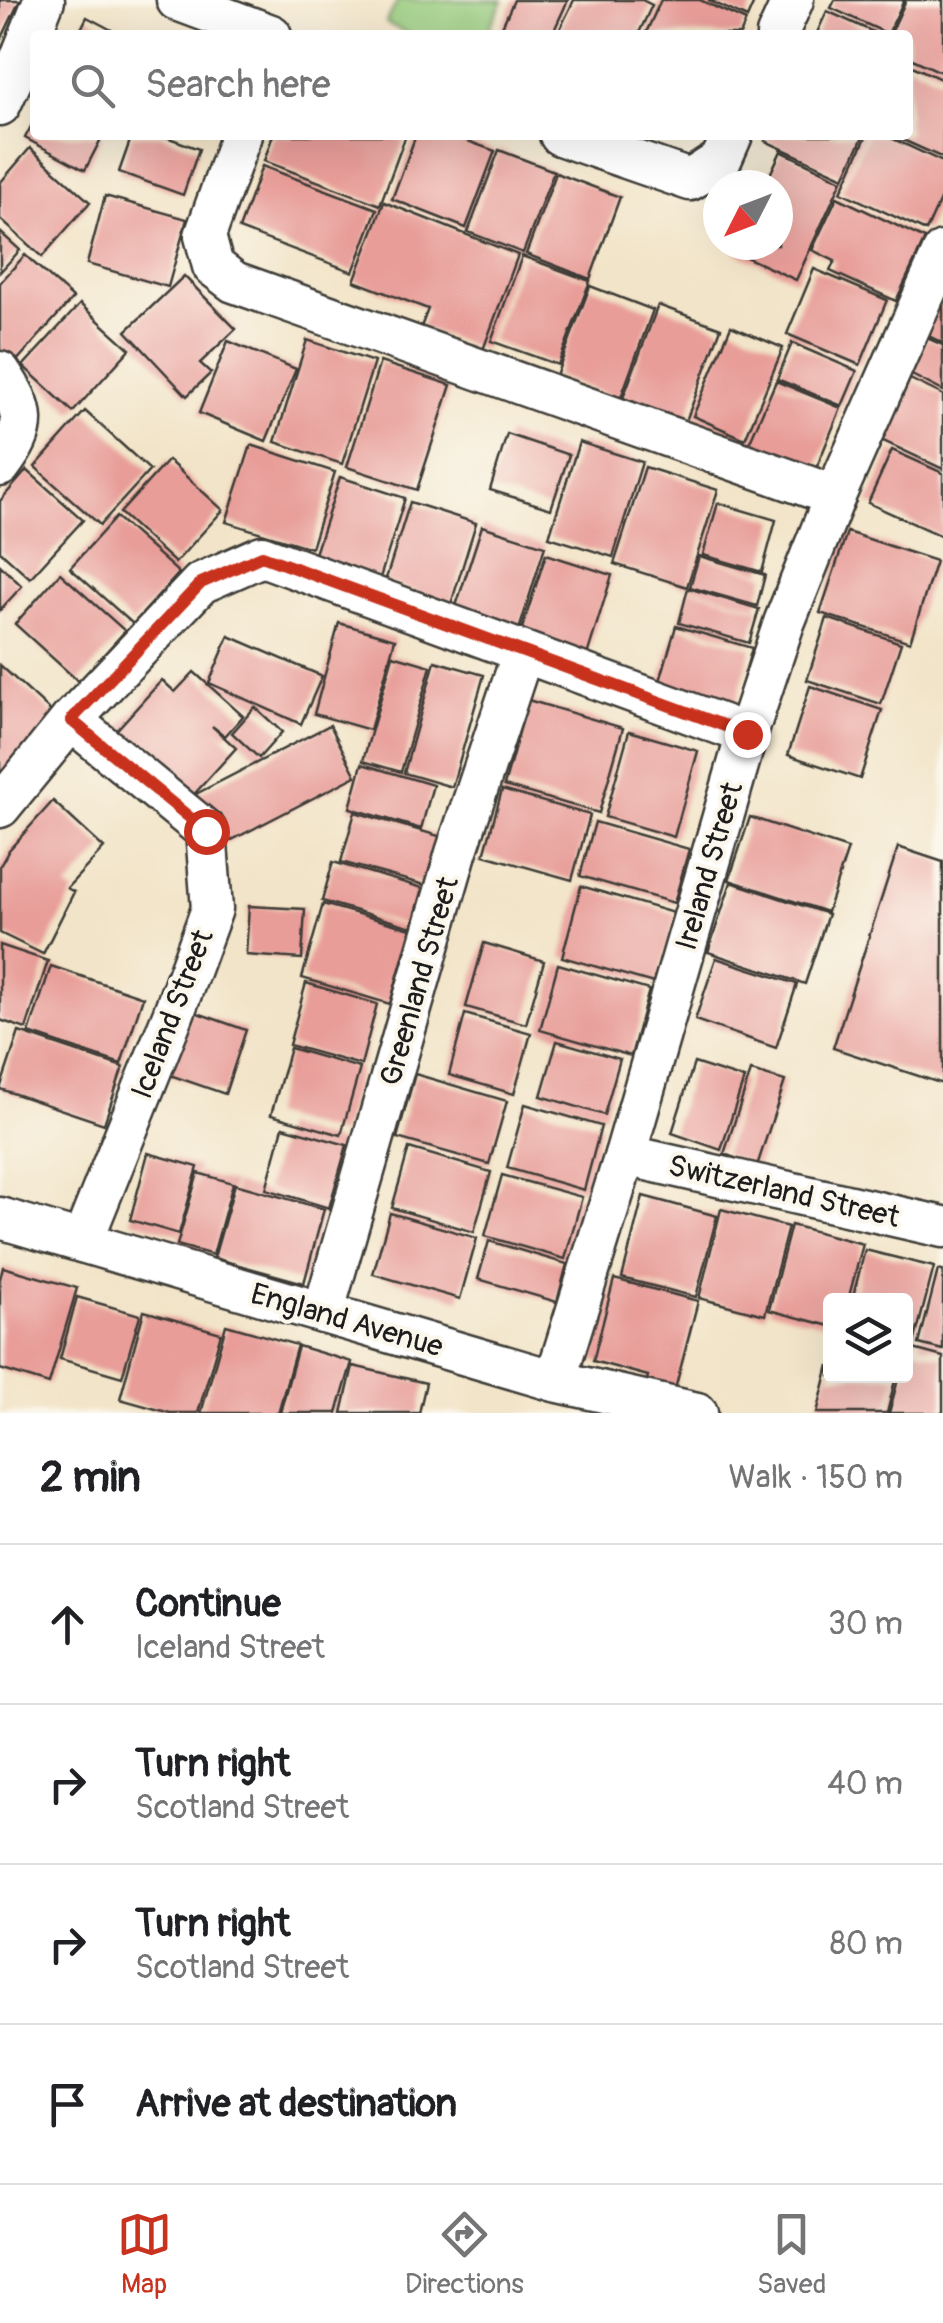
<!DOCTYPE html>
<meta charset="utf-8">
<style>
:root{--surface:#fff;--page:#f2f2f2;--text:#202124;--muted:#757577;--line:#e0e0e0;--accent:#c8321e}
body{margin:0;font-family:Pangolin,sans-serif;background:var(--page);color:var(--text)}
.controls{position:absolute;right:30px;bottom:30px;display:grid;overflow:hidden;border-radius:10px;box-shadow:0 10px 40px #0002}
.controls button{width:90px;height:90px;display:grid;place-items:center;padding:0;border:0;border-bottom:2px solid var(--line);background:var(--surface);color:var(--text);font:50px sans-serif}
.compass{position:absolute;left:703px;top:170px;width:90px;height:90px;border-radius:50%;background:var(--surface);box-shadow:0 10px 40px #0002;rotate:228deg}
.stop{position:absolute;width:30px;height:30px;margin:-22px;border:8px solid #c8321e;border-radius:50%;background:#fff}
.stop.end{background:#c8321e;border-color:#fff;box-shadow:0 2px 10px #0008}
.list{margin:0;padding:0;list-style:none}
h2{display:flex;justify-content:space-between;align-items:center;height:130px;margin:0;padding:0 40px;font-size:42px}
h2 small{font-size:32px;font-weight:400;color:var(--muted)}
.list li{display:grid;grid-template-columns:65px 1fr auto;gap:30px;align-items:center;box-sizing:border-box;height:160px;padding:0 40px;border-top:2px solid var(--line)}
.list b{display:block;font-size:38px;white-space:nowrap}
.list p{margin:0;font-size:32px;white-space:nowrap;color:var(--muted)}
.list em{font-size:32px;font-style:normal;color:var(--muted)}
.icon{flex:none;width:55px;height:55px;fill:none;stroke:currentColor;stroke-width:2;stroke-linecap:round;stroke-linejoin:round}
.map{position:relative;flex:none;width:943px;height:1413px;overflow:hidden}
.search{position:absolute;background:var(--surface);box-shadow:0 10px 40px #0002;left:30px;right:30px;top:30px;height:110px;display:flex;align-items:center;gap:25px;box-sizing:border-box;padding:0 35px;border-radius:10px;color:var(--muted);font-size:38px}
.sheet{height:770px;background:var(--surface)}
nav{display:flex;justify-content:space-around;align-items:center;box-sizing:border-box;height:140px;border-top:2px solid var(--line);background:var(--surface);font-size:28px;color:var(--muted)}
nav a{display:grid;justify-items:center;gap:5px}
nav .on{color:var(--accent)}
.map>svg:first-child{display:block}
.green{fill:#95ca7c;stroke:#58734c;stroke-width:2.5}
.building{fill:#e89d99}
.lines{fill:none;stroke-linecap:round;stroke-linejoin:round}
.street-casing{stroke:#3c3a36;stroke-width:45}
.street{stroke:#fff;stroke-width:40}
.route{stroke:#c8321e;stroke-width:12}
.labels{text-anchor:middle;stroke-width:8;stroke-linejoin:round;paint-order:stroke}
.street-label{font-size:30px;fill:#1c1c1c;stroke:#fbf7ec}
</style>
<div class="map">
<svg width="943" height="1413" viewBox="0 0 943 1413">
<rect width="100%" height="100%" fill="#fbf7ec"/>
<filter id="ink" filterUnits="userSpaceOnUse"><feTurbulence type="fractalNoise" baseFrequency=".01" numOctaves="2"/><feDisplacementMap in="SourceGraphic" scale="20" xChannelSelector="R" yChannelSelector="G"/><feConvolveMatrix kernelMatrix="1 2 1 2 8 2 1 2 1" color-interpolation-filters="sRGB"/></filter>
<filter id="wash" filterUnits="userSpaceOnUse"><feTurbulence type="fractalNoise" baseFrequency=".0048" numOctaves="4" result="noise"/><feDisplacementMap in="SourceGraphic" scale="40" xChannelSelector="R" yChannelSelector="G"/><feGaussianBlur stdDeviation="2.25" result="paint"/><feColorMatrix in="noise" values="0 0 0 0 0 0 0 0 0 0 0 0 0 0 0 0 0 1.4 0 .05"/><feComposite in="paint" operator="in"/></filter>
<g filter="url(#wash)">
<rect width="100%" height="100%" fill="#f2e4c8"/>
<!-- green -->
<polygon class="green" points="398,0 503,0 486,35 411,35 386,23"/>
<g id="blocks">
<!-- building -->
<g class="building">
<polygon points="0,0 20,0 0,42"/>
<polygon points="514,0 568,0 552,35 513,35 501,29"/>
<polygon points="574,0 642,0 652,5 638,35 557,35"/>
<polygon points="661,0 700,0 746,21 740,35 645,35"/>
<polygon points="708,0 755,0 747,18"/>
<polygon points="835,0 904,0 888,34 831,8"/>
<polygon points="906,0 943,0 943,73 908,57 908,35 890,35"/>
<polygon points="827,11 880,35 816,35"/>
<polygon points="87,17 121,35 78,35"/>
<polygon points="908,64 943,80 943,158 892,135 908,135"/>
<polygon points="35,119 35,135 103,135 85,170 25,138"/>
<polygon points="132,135 161,135 199,149 183,195 119,172"/>
<polygon points="273,135 406,135 380,205 264,161"/>
<polygon points="416,135 451,135 495,151 466,228 392,199"/>
<polygon points="768,135 864,135 844,177 765,141"/>
<polygon points="867,135 885,135 943,162 943,193 926,231 841,192"/>
<polygon points="30,148 90,202 42,257 0,219 0,183"/>
<polygon points="499,150 554,171 523,253 468,232"/>
<polygon points="781,151 842,180 796,280 735,252 738,245 778,245 778,185 752,185 756,176 767,181"/>
<polygon points="262,166 377,209 353,272 239,229"/>
<polygon points="556,173 620,197 590,279 526,254"/>
<polygon points="105,196 187,219 168,287 87,264"/>
<polygon points="837,197 925,239 896,301 830,271 835,261 812,250"/>
<polygon points="384,202 518,255 483,350 421,327 428,309 354,281"/>
<polygon points="0,232 20,250 0,272"/>
<polygon points="25,255 73,298 14,364 0,352 0,283"/>
<polygon points="522,256 590,281 558,365 491,341"/>
<polygon points="814,269 887,300 860,365 787,334"/>
<polygon points="184,276 236,329 200,363 211,373 187,396 126,331"/>
<polygon points="590,286 653,310 620,400 556,376"/>
<polygon points="939,303 943,305 943,343 924,334"/>
<polygon points="80,304 130,349 73,412 23,366"/>
<polygon points="658,305 721,328 686,421 623,398"/>
<polygon points="731,326 783,348 745,439 693,416"/>
<polygon points="927,338 943,345 943,391 910,374"/>
<polygon points="307,340 374,362 342,464 275,442"/>
<polygon points="228,341 296,369 266,441 199,413"/>
<polygon points="792,343 857,371 842,406 777,379"/>
<polygon points="380,362 451,385 417,490 347,467"/>
<polygon points="910,379 943,395 943,469 881,440"/>
<polygon points="776,381 841,408 813,476 747,448"/>
<polygon points="85,411 150,470 100,525 35,467"/>
<polygon points="507,434 569,455 551,509 490,490"/>
<polygon points="579,442 642,462 613,557 549,537"/>
<polygon points="251,445 335,472 311,548 226,522"/>
<polygon points="892,450 943,473 943,537 868,503"/>
<polygon points="168,460 223,510 175,563 120,513"/>
<polygon points="645,467 718,490 687,587 614,564"/>
<polygon points="27,470 83,520 30,578 0,551 0,501"/>
<polygon points="340,477 405,498 380,578 314,557"/>
<polygon points="410,502 476,523 451,604 385,582"/>
<polygon points="718,503 776,520 762,572 703,555"/>
<polygon points="116,517 179,573 133,624 70,568"/>
<polygon points="482,526 545,546 519,630 455,609"/>
<polygon points="847,532 936,561 910,642 820,613"/>
<polygon points="546,554 612,575 584,665 517,644"/>
<polygon points="699,556 765,575 757,606 690,587"/>
<polygon points="0,565 22,586 0,610"/>
<polygon points="60,573 125,631 79,682 15,624"/>
<polygon points="688,588 759,609 749,643 679,623"/>
<polygon points="827,618 901,643 881,704 807,680"/>
<polygon points="339,623 395,639 370,730 314,714"/>
<polygon points="676,626 752,648 732,717 656,695"/>
<polygon points="229,636 322,676 301,724 209,683"/>
<polygon points="393,655 431,666 401,772 363,761"/>
<polygon points="435,661 484,675 452,787 404,773"/>
<polygon points="0,665 58,718 0,781"/>
<polygon points="194,672 243,716 225,736 212,726 236,748 187,802 113,734 162,680 175,692"/>
<polygon points="810,686 882,710 860,779 788,755"/>
<polygon points="528,700 623,728 599,813 504,786"/>
<polygon points="255,707 282,732 259,758 232,733"/>
<polygon points="330,725 356,776 222,845 196,794"/>
<polygon points="629,731 698,751 674,837 605,817"/>
<polygon points="362,764 433,785 421,829 350,808"/>
<polygon points="502,790 590,815 572,880 484,855"/>
<polygon points="53,801 104,848 67,888 74,892 43,954 0,933 0,866 9,850"/>
<polygon points="355,812 446,838 432,887 341,862"/>
<polygon points="750,817 848,849 827,912 729,880"/>
<polygon points="595,822 689,849 674,903 580,876"/>
<polygon points="898,847 943,862 943,1084 833,1048"/>
<polygon points="333,862 423,888 412,927 322,901"/>
<polygon points="731,882 828,914 805,984 708,952"/>
<polygon points="581,886 677,914 657,984 562,957"/>
<polygon points="323,904 411,929 390,1004 302,978"/>
<polygon points="249,906 305,909 302,959 246,955"/>
<polygon points="484,943 544,961 526,1024 466,1007"/>
<polygon points="0,945 48,961 26,1029 0,1020"/>
<polygon points="716,958 797,984 776,1048 695,1020"/>
<polygon points="558,964 649,990 631,1056 540,1030"/>
<polygon points="51,966 143,997 121,1064 29,1033"/>
<polygon points="306,983 377,1004 361,1065 289,1045"/>
<polygon points="189,1010 246,1030 225,1094 167,1074"/>
<polygon points="465,1014 531,1033 514,1094 449,1075"/>
<polygon points="19,1032 123,1067 104,1124 0,1089"/>
<polygon points="557,1041 620,1059 604,1115 541,1096"/>
<polygon points="290,1048 360,1068 341,1135 271,1115"/>
<polygon points="694,1063 744,1079 721,1150 672,1133"/>
<polygon points="751,1071 785,1081 757,1166 724,1154"/>
<polygon points="415,1074 507,1101 489,1164 397,1138"/>
<polygon points="525,1104 601,1126 584,1190 507,1168"/>
<polygon points="283,1127 347,1145 329,1208 266,1189"/>
<polygon points="409,1148 491,1172 474,1232 392,1208"/>
<polygon points="148,1153 198,1167 179,1234 130,1220"/>
<polygon points="198,1173 233,1183 213,1255 177,1245"/>
<polygon points="502,1175 582,1197 565,1259 485,1236"/>
<polygon points="235,1184 324,1209 304,1283 214,1258"/>
<polygon points="643,1196 717,1216 696,1297 622,1278"/>
<polygon points="721,1209 788,1227 765,1315 699,1298"/>
<polygon points="390,1213 477,1238 460,1299 373,1274"/>
<polygon points="791,1225 863,1244 848,1300 830,1300 830,1326 769,1310"/>
<polygon points="489,1241 567,1264 557,1302 478,1279"/>
<polygon points="865,1250 934,1267 914,1343 906,1341 906,1300 852,1300"/>
<polygon points="3,1267 77,1288 49,1384 0,1369 0,1279"/>
<polygon points="938,1270 943,1271 943,1350 919,1344"/>
<polygon points="614,1279 698,1301 673,1397 645,1390 648,1376 593,1361"/>
<polygon points="77,1297 140,1315 122,1377 60,1359"/>
<polygon points="144,1311 221,1333 198,1413 170,1413 120,1399"/>
<polygon points="226,1325 297,1345 278,1413 201,1413"/>
<polygon points="298,1346 352,1362 337,1413 280,1413"/>
<polygon points="906,1347 943,1357 943,1413 889,1413 899,1376 906,1376"/>
<polygon points="829,1365 830,1376 896,1376 887,1413 817,1413"/>
<polygon points="353,1366 426,1383 419,1413 342,1413"/>
</g>
</g>
</g>
<g filter="url(#ink)">
<use href="#blocks" fill-opacity="0" stroke="#3c3a36" stroke-width="2.5"/>
<g class="lines">
<defs>
<g id="street">
<polyline points="177,0 271,35"/>
<polyline points="777,35 793,0"/>
<polyline points="0,105 14,75 44,0"/>
<polyline points="241,135 205,236 213,266 234,282 835,496"/>
<polyline points="560,135 690,180 721,160 732,135"/>
<path d="M0,372C26,411 30,427 0,466"/>
<polyline points="71,720 206,831 212,909 173,1015 82,1242"/>
<polyline points="0,807 71,720 201,583 262,556 747,734"/>
<polyline points="625,1155 943,1227"/>
<polyline points="0,1218 555,1381 697,1413"/>
<polyline points="323,1313 456,853 523,652"/>
<polyline points="555,1381 625,1155 747,734 784,623 835,496 943,252"/>
</g>
</defs>
<!-- street casing -->
<use href="#street" class="street-casing"/>
<!-- street -->
<use href="#street" class="street"/>
</g>
</g>
<g class="lines" filter="url(#ink)">
<!-- route -->
<polyline class="route" points="206,831 71,720 201,583 262,556 747,734"/>
</g>
<g class="labels">
<!-- street labels -->
<g class="street-label">
<text transform="translate(709 866) rotate(-74)" y="10">Ireland Street</text>
<text transform="translate(419 981) rotate(-74)" y="10">Greenland Street</text>
<text transform="translate(172 1014) rotate(-69)" y="10">Iceland Street</text>
<text transform="translate(784 1191) rotate(13)" y="10">Switzerland Street</text>
<text transform="translate(347 1320) rotate(16)" y="10">England Avenue</text>
</g>
</g>
</svg>
<div class="controls">
<button><svg class="icon" aria-label="layers" viewBox="0 0 24 24"><path d="M12 4l9 5-9 5-9-5zM3 14l9 5 9-5"/></svg></button>
</div>
<svg class="compass" viewBox="-18 -18 36 36"><path d="M0-13l5 13h-10z" fill="#e53935"/><path d="M0 13l5-13h-10z" fill="#757577"/></svg>
<div class="stop" style="left:206px;top:831px"></div>
<div class="stop end" style="left:747px;top:734px"></div>
<div class="search"><svg class="icon" aria-label="search" viewBox="0 0 24 24"><circle cx="10" cy="10" r="6"/><path d="M15 15l6 6"/></svg>Search here</div>
</div>
<section class="sheet">
<h2>2 min<small>Walk · 150 m</small></h2>
<ul class="list">
<li><svg class="icon" aria-label="ahead" viewBox="0 0 24 24"><path d="M12 20V5M6 11l6-6 6 6"/></svg><div><b>Continue</b><p>Iceland Street</p></div><em>30 m</em></li>
<li><svg class="icon" aria-label="right" viewBox="0 0 24 24"><path d="M7 20v-9h11M14 6l5 5-5 5"/></svg><div><b>Turn right</b><p>Scotland Street</p></div><em>40 m</em></li>
<li><svg class="icon" aria-label="right" viewBox="0 0 24 24"><path d="M7 20v-9h11M14 6l5 5-5 5"/></svg><div><b>Turn right</b><p>Scotland Street</p></div><em>80 m</em></li>
<li><svg class="icon" aria-label="arrive" viewBox="0 0 24 24"><path d="M6 21V4h12l-3 4 3 4H6"/></svg><div><b>Arrive at destination</b></div></li>
</ul>
</section>
<nav>
<a class="on"><svg class="icon" aria-label="map" viewBox="0 0 24 24"><path d="M3 6l6-2 6 2 6-2v14l-6 2-6-2-6 2zM9 4v14M15 6v14"/></svg>Map</a>
<a><svg class="icon" aria-label="directions" viewBox="0 0 24 24"><path d="M12 3l9 9-9 9-9-9zM9 14v-3h6M13 9l2 2-2 2"/></svg>Directions</a>
<a><svg class="icon" aria-label="saved" viewBox="0 0 24 24"><path d="M7 4h10v16l-5-4-5 4z"/></svg>Saved</a>
</nav>
